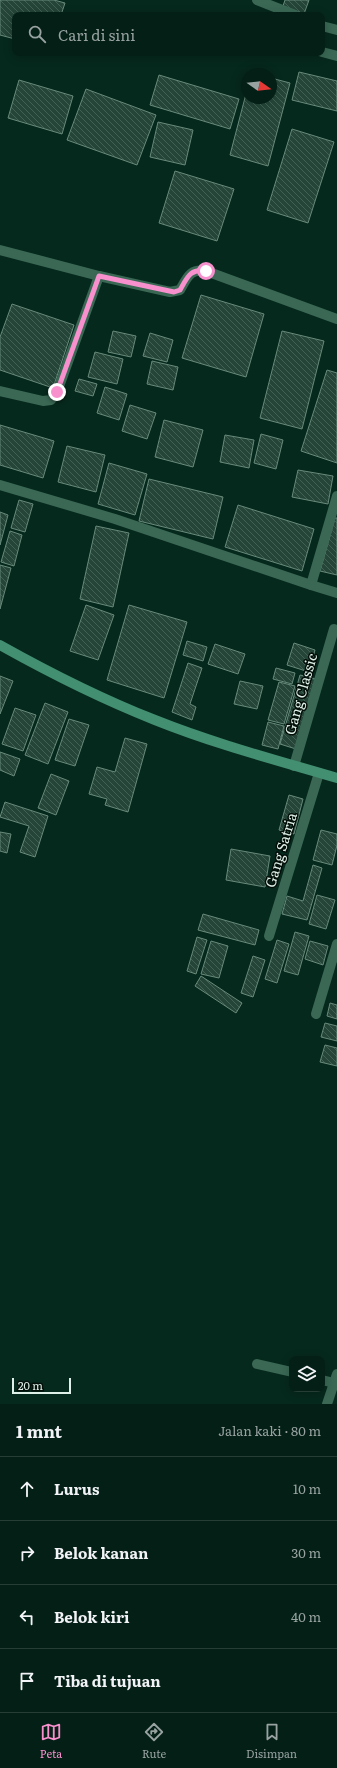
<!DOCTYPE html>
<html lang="id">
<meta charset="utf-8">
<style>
:root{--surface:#041f16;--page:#0d271f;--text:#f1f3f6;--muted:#97a2a1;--line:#253d35;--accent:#f890cd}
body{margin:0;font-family:Literata,serif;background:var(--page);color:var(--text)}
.controls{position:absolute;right:12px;bottom:12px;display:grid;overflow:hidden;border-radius:8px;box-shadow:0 2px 10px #0003}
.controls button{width:36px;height:36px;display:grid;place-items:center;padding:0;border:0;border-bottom:1px solid var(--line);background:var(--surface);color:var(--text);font:20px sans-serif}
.compass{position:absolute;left:241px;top:68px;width:36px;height:36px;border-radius:50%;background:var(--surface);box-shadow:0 2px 10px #0003;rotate:104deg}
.scale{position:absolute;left:12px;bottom:10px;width:59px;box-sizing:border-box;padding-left:4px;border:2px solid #def0e8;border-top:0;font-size:11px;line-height:14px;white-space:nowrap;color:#def0e8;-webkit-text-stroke:3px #030e09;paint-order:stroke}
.stop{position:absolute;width:12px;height:12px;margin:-9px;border:3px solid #f890cd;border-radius:50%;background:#fff}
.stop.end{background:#f890cd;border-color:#fff;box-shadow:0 1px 4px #0008}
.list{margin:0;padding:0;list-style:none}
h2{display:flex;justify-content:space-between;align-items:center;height:52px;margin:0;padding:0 16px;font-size:17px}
h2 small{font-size:13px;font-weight:400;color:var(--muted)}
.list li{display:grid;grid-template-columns:26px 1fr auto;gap:12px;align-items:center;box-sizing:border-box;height:64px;padding:0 16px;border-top:1px solid var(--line)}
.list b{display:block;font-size:15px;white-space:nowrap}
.list em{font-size:13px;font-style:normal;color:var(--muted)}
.icon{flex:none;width:22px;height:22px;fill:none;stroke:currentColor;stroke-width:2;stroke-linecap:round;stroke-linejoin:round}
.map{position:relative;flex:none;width:337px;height:1404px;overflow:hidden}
.search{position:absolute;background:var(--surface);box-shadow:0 2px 10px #0003;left:12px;right:12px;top:12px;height:44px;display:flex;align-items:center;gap:10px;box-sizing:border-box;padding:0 14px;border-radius:8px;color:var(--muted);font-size:15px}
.sheet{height:308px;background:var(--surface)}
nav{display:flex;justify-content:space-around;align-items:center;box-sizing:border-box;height:56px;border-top:1px solid var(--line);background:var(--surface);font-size:11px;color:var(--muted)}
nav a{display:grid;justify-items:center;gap:2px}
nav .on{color:var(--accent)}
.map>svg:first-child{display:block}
.building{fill:url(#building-back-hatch);stroke:#678a7b}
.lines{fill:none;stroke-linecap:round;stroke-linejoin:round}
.street{stroke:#3a6855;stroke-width:10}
.secondary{stroke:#428f72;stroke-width:10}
.route{stroke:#f890cd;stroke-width:5}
.labels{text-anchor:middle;stroke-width:3;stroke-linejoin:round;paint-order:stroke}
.street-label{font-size:14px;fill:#def0e8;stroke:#030e09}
</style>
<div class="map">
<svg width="337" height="1404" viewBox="0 0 337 1404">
<defs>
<pattern id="building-back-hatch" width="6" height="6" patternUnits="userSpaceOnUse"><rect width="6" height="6" fill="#244538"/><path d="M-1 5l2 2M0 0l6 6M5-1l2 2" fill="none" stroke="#436055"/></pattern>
</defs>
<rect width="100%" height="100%" fill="#06291d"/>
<!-- building -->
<g class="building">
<polygon points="0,0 54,0 65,3 61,15 15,15 15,39 0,35"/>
<polygon points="285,0 309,0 304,14 283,6"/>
<polygon points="299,72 337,81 337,111 292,100"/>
<polygon points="159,75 239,99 230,129 150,105"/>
<polygon points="271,78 290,83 268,166 230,155 247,90 247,98 271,98"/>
<polygon points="19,80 73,96 62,134 8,118"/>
<polygon points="86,89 156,115 137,165 67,140"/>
<polygon points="158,122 193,130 185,165 150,157"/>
<polygon points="292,129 334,142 308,223 267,210"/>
<polygon points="175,171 234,189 217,241 159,223"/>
<polygon points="201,295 264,314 246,377 182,358"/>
<polygon points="12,304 74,325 53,388 0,370 0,337"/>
<polygon points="113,331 136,336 131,357 108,352"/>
<polygon points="282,331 324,341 302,429 260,418"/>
<polygon points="150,333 173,340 167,362 143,356"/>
<polygon points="95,352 123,359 117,384 88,377"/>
<polygon points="152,361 178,367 173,390 147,384"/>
<polygon points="327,370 337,373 337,463 301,451"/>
<polygon points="79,379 97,384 93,396 75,391"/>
<polygon points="105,387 127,394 119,420 97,413"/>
<polygon points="130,405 156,413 147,439 122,431"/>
<polygon points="164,420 203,430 193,467 155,457"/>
<polygon points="0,425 54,441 43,478 0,465"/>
<polygon points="261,434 283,440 276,469 254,463"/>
<polygon points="225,435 254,440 249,468 220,462"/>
<polygon points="67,446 105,455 96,492 58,482"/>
<polygon points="109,463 147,474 135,515 98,504"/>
<polygon points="298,470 333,476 328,504 292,497"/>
<polygon points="149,479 223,497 213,539 139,521"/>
<polygon points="19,500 33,504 25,532 11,528"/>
<polygon points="238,505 314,529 302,571 225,547"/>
<polygon points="0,512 8,515 0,545"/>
<polygon points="335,518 337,518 337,575 320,571"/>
<polygon points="96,526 129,533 113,607 80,599"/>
<polygon points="10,531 22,535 14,566 1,562"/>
<polygon points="0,565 11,568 0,609"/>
<polygon points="86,605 114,615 98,660 70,651"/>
<polygon points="129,605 187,622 164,698 107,680"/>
<polygon points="187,641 207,647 203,661 183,655"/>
<polygon points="294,643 315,650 309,672 287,665"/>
<polygon points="215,644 245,654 238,674 208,664"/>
<polygon points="188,663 202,668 190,704 196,707 192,720 172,712"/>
<polygon points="276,668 295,673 292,684 273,679"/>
<polygon points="300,675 316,679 296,749 280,744"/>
<polygon points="0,676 13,681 0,714"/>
<polygon points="240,681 263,686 257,709 234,704"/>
<polygon points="279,682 295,686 284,724 268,720"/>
<polygon points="45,703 68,712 48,764 25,755"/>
<polygon points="15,708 36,715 23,751 2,744"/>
<polygon points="69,719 89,725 75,766 55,760"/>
<polygon points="268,722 284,726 278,749 262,745"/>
<polygon points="125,738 147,744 128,812 105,805 107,799 89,794 97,767 115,772"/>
<polygon points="0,752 20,759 14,776 0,770"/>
<polygon points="51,774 69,781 56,815 38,808"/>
<polygon points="289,795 303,799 294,834 279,830"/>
<polygon points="5,802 48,816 35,857 20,852 29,826 0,817"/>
<polygon points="321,830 337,834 337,845 332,865 313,860"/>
<polygon points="0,832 11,834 7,853 0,851"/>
<polygon points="231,849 270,856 265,887 226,880"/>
<polygon points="313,865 322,868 307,920 282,914 287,896 303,901"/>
<polygon points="317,895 335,900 326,929 309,924"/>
<polygon points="203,914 259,930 255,945 198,930"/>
<polygon points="295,932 309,936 298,975 284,971"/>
<polygon points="197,937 207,940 196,974 187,971"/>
<polygon points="277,940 289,944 277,983 265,979"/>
<polygon points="211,941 228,946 219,978 201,974"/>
<polygon points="310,941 328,946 323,965 305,959"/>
<polygon points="253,956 265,960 253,997 241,993"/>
<polygon points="201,976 242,1003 236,1013 195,986"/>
<polygon points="330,1003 337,1005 337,1019 327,1016"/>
<polygon points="325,1023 337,1026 337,1041 321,1037"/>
<polygon points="325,1045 337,1048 337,1066 320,1062"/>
</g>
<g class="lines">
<!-- street -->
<g class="street">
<polyline points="257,0 295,15"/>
<polyline points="322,26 337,30"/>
<polyline points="322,52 337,56"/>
<path d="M0,250L99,276L170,292L180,290C187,278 190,268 206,271L337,319"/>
<polyline points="0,391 43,401 51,400 57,392 99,276"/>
<polyline points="0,485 115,519 311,585 337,496"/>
<polyline points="311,585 337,593"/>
<polyline points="294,766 334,629"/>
<polyline points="269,936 319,773"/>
<polyline points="316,1014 337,944"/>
<polyline points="257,1364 292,1372"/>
<polyline points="322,1380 334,1383"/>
<polyline points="327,1404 337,1374"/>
</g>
<!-- secondary -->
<path class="secondary" d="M0,645C50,673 102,699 155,720C215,744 276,760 337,778"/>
</g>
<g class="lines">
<!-- route -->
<path class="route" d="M57,392L99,276L174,292L180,290C187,278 190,268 206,271"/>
</g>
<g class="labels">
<!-- street labels -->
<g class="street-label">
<text transform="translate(301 694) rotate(-74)" y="5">Gang Classic</text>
<text transform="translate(281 850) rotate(-73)" y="5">Gang Satria</text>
</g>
</g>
</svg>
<div class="controls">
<button><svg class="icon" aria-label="layers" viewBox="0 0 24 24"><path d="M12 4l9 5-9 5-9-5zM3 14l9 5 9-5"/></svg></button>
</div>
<svg class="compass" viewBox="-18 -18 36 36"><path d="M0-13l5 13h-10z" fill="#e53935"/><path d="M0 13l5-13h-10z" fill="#97a2a1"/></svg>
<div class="scale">20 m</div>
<div class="stop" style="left:206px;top:271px"></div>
<div class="stop end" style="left:57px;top:392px"></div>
<div class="search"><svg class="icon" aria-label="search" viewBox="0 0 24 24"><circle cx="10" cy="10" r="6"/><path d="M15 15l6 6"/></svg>Cari di sini</div>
</div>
<section class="sheet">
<h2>1 mnt<small>Jalan kaki · 80 m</small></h2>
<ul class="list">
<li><svg class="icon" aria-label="ahead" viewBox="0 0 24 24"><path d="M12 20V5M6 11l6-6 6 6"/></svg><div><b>Lurus</b></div><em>10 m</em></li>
<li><svg class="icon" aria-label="right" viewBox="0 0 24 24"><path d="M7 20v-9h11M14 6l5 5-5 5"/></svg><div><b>Belok kanan</b></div><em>30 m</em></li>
<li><svg class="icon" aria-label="left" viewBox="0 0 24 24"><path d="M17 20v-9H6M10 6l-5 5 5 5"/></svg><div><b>Belok kiri</b></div><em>40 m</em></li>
<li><svg class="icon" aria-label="arrive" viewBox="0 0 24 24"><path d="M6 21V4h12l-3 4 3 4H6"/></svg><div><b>Tiba di tujuan</b></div></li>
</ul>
</section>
<nav>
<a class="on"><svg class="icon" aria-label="map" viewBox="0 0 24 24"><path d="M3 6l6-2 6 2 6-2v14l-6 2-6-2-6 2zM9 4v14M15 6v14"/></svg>Peta</a>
<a><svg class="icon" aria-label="directions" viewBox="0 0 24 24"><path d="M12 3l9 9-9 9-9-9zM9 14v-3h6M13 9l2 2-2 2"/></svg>Rute</a>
<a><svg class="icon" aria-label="saved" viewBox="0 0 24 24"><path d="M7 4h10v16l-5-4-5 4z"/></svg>Disimpan</a>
</nav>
